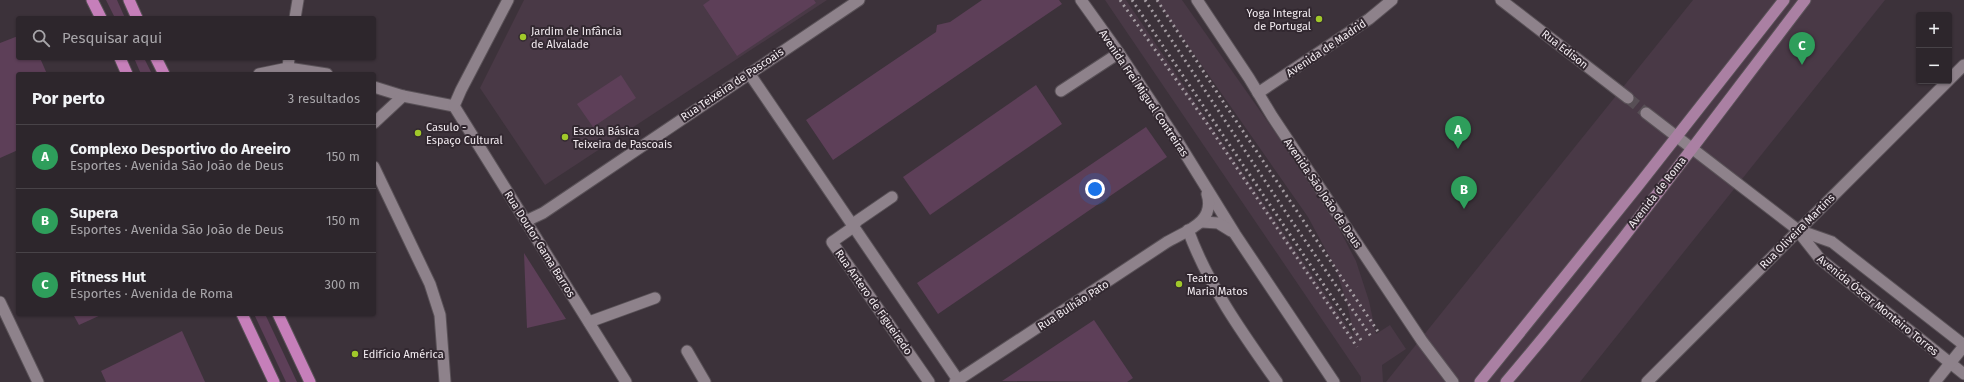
<!DOCTYPE html>
<html lang="pt">
<meta charset="utf-8">
<style>
:root{--surface:#2d262c;--page:#352e34;--text:#f1f3f6;--muted:#a7a5a9;--line:#484348;--accent:#a1c92a}
body{margin:0;font-family:"Fira Sans",sans-serif;background:var(--page);color:var(--text)}
.controls{position:absolute;right:12px;top:12px;display:grid;overflow:hidden;border-radius:4px;box-shadow:0 1px 3px #0004}
.controls button{width:36px;height:36px;display:grid;place-items:center;padding:0;border:0;border-bottom:1px solid var(--line);background:var(--surface);color:var(--text);font:20px sans-serif}
.you{position:absolute;left:1095px;top:189px;width:14px;height:14px;margin:-10px;border:3px solid #fff;border-radius:50%;background:#1a73e8;box-shadow:0 0 0 6px #1a73e833}
.badge{display:grid;place-items:center;width:26px;height:26px;border-radius:50%;background:var(--accent);color:#fff;font-size:13px;font-weight:700}
.pin{position:absolute;translate:-50% -33px;filter:drop-shadow(0 1px 2px #0008)}
.pin::after{content:'';position:absolute;top:21px;width:14px;height:12px;background:inherit;clip-path:polygon(0 0,100% 0,50% 100%)}
.list{margin:0;padding:0;list-style:none}
h2{display:flex;justify-content:space-between;align-items:center;height:52px;margin:0;padding:0 16px;font-size:17px}
h2 small{font-size:13px;font-weight:400;color:var(--muted)}
.list li{display:grid;grid-template-columns:26px 1fr auto;gap:12px;align-items:center;box-sizing:border-box;height:64px;padding:0 16px;border-top:1px solid var(--line)}
.list b{display:block;font-size:15px;white-space:nowrap}
.list p{margin:0;font-size:13px;white-space:nowrap;color:var(--muted)}
.list em{font-size:13px;font-style:normal;color:var(--muted)}
.icon{flex:none;width:22px;height:22px;fill:none;stroke:currentColor;stroke-width:2;stroke-linecap:round;stroke-linejoin:round}
.map{position:relative;flex:none;width:1964px;height:382px;overflow:hidden}
.search{position:absolute;background:var(--surface);box-shadow:0 1px 3px #0004;left:16px;top:16px;width:360px;height:44px;display:flex;align-items:center;gap:10px;box-sizing:border-box;padding:0 14px;border-radius:4px;color:var(--muted);font-size:15px}
.panel{position:absolute;background:var(--surface);box-shadow:0 1px 3px #0004;left:16px;top:72px;width:360px;height:244px;border-radius:4px}
.map>svg:first-child{display:block}
.built{fill:#493946}
.green{fill:#5d3f58}
.lines{fill:none;stroke-linecap:round;stroke-linejoin:round}
.minor-tunnel{stroke:#574e55;stroke-width:11;stroke-dasharray:11 5.5;stroke-linecap:butt}
.minor-casing{stroke:#595157;stroke-width:13}
.secondary-casing{stroke:#595157;stroke-width:13}
.primary-casing{stroke:#595157;stroke-width:13}
.minor{stroke:#8e828b;stroke-width:11}
.secondary{stroke:#aa80a3;stroke-width:11}
.primary{stroke:#c67fba;stroke-width:11}
.rail{stroke:#a59da3;stroke-width:3;stroke-dasharray:2 4;stroke-linecap:butt}
.poi-dot{fill:#a1c92a;stroke:#322830;stroke-width:1.5}
.labels{text-anchor:middle;stroke-width:4;stroke-linejoin:round;paint-order:stroke}
.poi-label{font-size:11px;fill:#f3ecf1;stroke:#322830;text-anchor:start}
.street-label{font-size:11px;fill:#f3ecf1;stroke:#322830}
</style>
<div class="map">
<svg width="1964" height="382" viewBox="0 0 1964 382">
<rect width="100%" height="100%" fill="#3c323a"/>
<!-- built -->
<g class="built">
<polygon points="524,0 827,0 545,185 480,88"/>
<polygon points="1105,0 1126,0 1354,337 1348,307 1336,269 1308,217 1156,0 1182,0 1327,206 1356,261 1369,301 1376,334 1390,325 1406,349 1382,365 1383,382 1361,382 1361,377"/>
<polygon points="1693,0 1885,0 1580,382 1386,382"/>
</g>
<!-- green -->
<g class="green">
<polygon points="106,0 117,0 125,18 115,18"/>
<polygon points="710,0 814,0 816,3 737,56 703,5"/>
<polygon points="982,0 1059,0 1062,4 833,160 806,120 936,32 937,25 950,22"/>
<polygon points="18,36 18,58 40,58 47,74 18,74 18,150 0,158 0,43"/>
<polygon points="134,58 144,58 152,74 141,74"/>
<polygon points="621,75 636,98 593,127 577,104"/>
<polygon points="1036,85 1062,124 930,215 903,177"/>
<polygon points="1146,127 1167,157 938,314 917,283"/>
<polygon points="524,253 566,319 527,328"/>
<polygon points="73,314 103,314 79,325"/>
<polygon points="254,314 265,314 297,382 286,382"/>
<polygon points="1094,320 1133,378 1127,382 1002,381"/>
<polygon points="182,331 205,382 106,382 101,371"/>
</g>
<g class="lines">
<!-- minor-tunnel -->
<polyline class="minor-tunnel" points="1628,98 1646,113"/>
<defs>
<g id="minor">
<polyline points="1081,0 1119,53 1178,142 1235,234 1334,382"/>
<polyline points="1197,0 1249,78 1272,116 1422,341 1453,382"/>
<polyline points="1501,0 1628,98"/>
<polyline points="295,18 298,0"/>
<polyline points="288,68 289,58"/>
<polyline points="749,73 958,380"/>
<polyline points="259,74 288,68 327,74"/>
<polyline points="1949,80 1964,65"/>
<polyline points="374,87 403,96 454,106"/>
<polyline points="1061,91 1119,53"/>
<polyline points="1258,93 1369,19 1392,0"/>
<polyline points="454,106 626,382"/>
<polyline points="454,106 461,90 508,0"/>
<polyline points="1646,113 1798,230 1832,242 1964,345"/>
<polyline points="374,123 403,96"/>
<polyline points="374,167 430,284 440,315 445,382"/>
<polyline points="892,197 857,221 852,228 832,242 929,382"/>
<polyline points="526,221 543,213 859,0"/>
<polyline points="1202,222 1218,223 1231,231"/>
<path d="M1188,230C1208,285 1243,334 1277,382"/>
<polyline points="1798,231 1820,259 1964,374"/>
<polyline points="0,302 38,382"/>
<polyline points="589,322 655,298"/>
<polyline points="687,351 705,382"/>
<path d="M955,382L1167,242C1186,231 1216,222 1207,194"/>
<polyline points="1647,382 1948,81"/>
<polyline points="1935,382 1964,346"/>
</g>
<g id="secondary">
<polyline points="1480,382 1637,187 1784,0"/>
<path d="M1506,382C1611,259 1707,128 1805,0"/>
</g>
<g id="primary">
<polyline points="92,0 101,18"/>
<polyline points="129,0 137,18"/>
<polyline points="120,58 127,74"/>
<polyline points="156,58 164,74"/>
<polyline points="242,314 274,382"/>
<polyline points="278,314 310,382"/>
</g>
</defs>
<!-- minor casing -->
<use href="#minor" class="minor-casing"/>
<!-- secondary casing -->
<use href="#secondary" class="secondary-casing"/>
<!-- primary casing -->
<use href="#primary" class="primary-casing"/>
<!-- minor -->
<use href="#minor" class="minor"/>
<!-- secondary -->
<use href="#secondary" class="secondary"/>
<!-- primary -->
<use href="#primary" class="primary"/>
<!-- rail -->
<g class="rail">
<polyline points="1120,0 1206,122 1357,347"/>
<polyline points="1132,0 1363,343"/>
<polyline points="1145,0 1291,220 1372,338"/>
<polyline points="1157,0 1222,100 1379,333"/>
</g>
</g>
<!-- markers -->
<g class="poi-dot">
<circle cx="1319" cy="19" r="4"/>
<circle cx="523" cy="37" r="4"/>
<circle cx="418" cy="133" r="4"/>
<circle cx="565" cy="137" r="4"/>
<circle cx="1179" cy="284" r="4"/>
<circle cx="355" cy="354" r="4"/>
</g>
<g class="labels">
<!-- poi labels -->
<g class="poi-label">
<text x="1311" y="17" text-anchor="end">Yoga Integral<tspan x="1311" dy="13">de Portugal</tspan></text>
<text x="531" y="35">Jardim de Infância<tspan x="531" dy="13">de Alvalade</tspan></text>
<text x="426" y="131">Casulo -<tspan x="426" dy="13">Espaço Cultural</tspan></text>
<text x="573" y="135">Escola Básica<tspan x="573" dy="13">Teixeira de Pascoais</tspan></text>
<text x="1187" y="282">Teatro<tspan x="1187" dy="13">Maria Matos</tspan></text>
<text x="363" y="358">Edifício América</text>
</g>
<!-- street labels -->
<g class="street-label">
<text transform="translate(1326 48) rotate(-34)" y="4">Avenida de Madrid</text>
<text transform="translate(1565 49) rotate(38)" y="4">Rua Edison</text>
<text transform="translate(732 84) rotate(-34)" y="4">Rua Teixeira de Pascoais</text>
<text transform="translate(1144 93) rotate(56)" y="4">Avenida Frei Miguel Contreiras</text>
<text transform="translate(1657 192) rotate(-52)" y="4">Avenida de Roma</text>
<text transform="translate(1323 193) rotate(56)" y="4">Avenida São João de Deus</text>
<text transform="translate(1797 231) rotate(-45)" y="4">Rua Oliveira Martins</text>
<text transform="translate(540 244) rotate(58)" y="4">Rua Doutor Gama Barros</text>
<text transform="translate(874 302) rotate(55)" y="4">Rua Antero de Figueiredo</text>
<text transform="translate(1073 305) rotate(-33)" y="4">Rua Bulhão Pato</text>
<text transform="translate(1878 305) rotate(39)" y="4">Avenida Óscar Monteiro Torres</text>
</g>
</g>
</svg>
<div class="controls">
<button>+</button>
<button>−</button>
</div>
<div class="you"></div>
<div class="pin badge" style="left:1458px;top:149px;background:#2e9e5b">A</div>
<div class="pin badge" style="left:1464px;top:209px;background:#2e9e5b">B</div>
<div class="pin badge" style="left:1802px;top:65px;background:#2e9e5b">C</div>
<div class="search"><svg class="icon" aria-label="search" viewBox="0 0 24 24"><circle cx="10" cy="10" r="6"/><path d="M15 15l6 6"/></svg>Pesquisar aqui</div>
<section class="panel">
<h2>Por perto<small>3 resultados</small></h2>
<ul class="list">
<li><span class="badge" style="background:#2e9e5b">A</span><div><b>Complexo Desportivo do Areeiro</b><p>Esportes · Avenida São João de Deus</p></div><em>150 m</em></li>
<li><span class="badge" style="background:#2e9e5b">B</span><div><b>Supera</b><p>Esportes · Avenida São João de Deus</p></div><em>150 m</em></li>
<li><span class="badge" style="background:#2e9e5b">C</span><div><b>Fitness Hut</b><p>Esportes · Avenida de Roma</p></div><em>300 m</em></li>
</ul>
</section>
</div>
